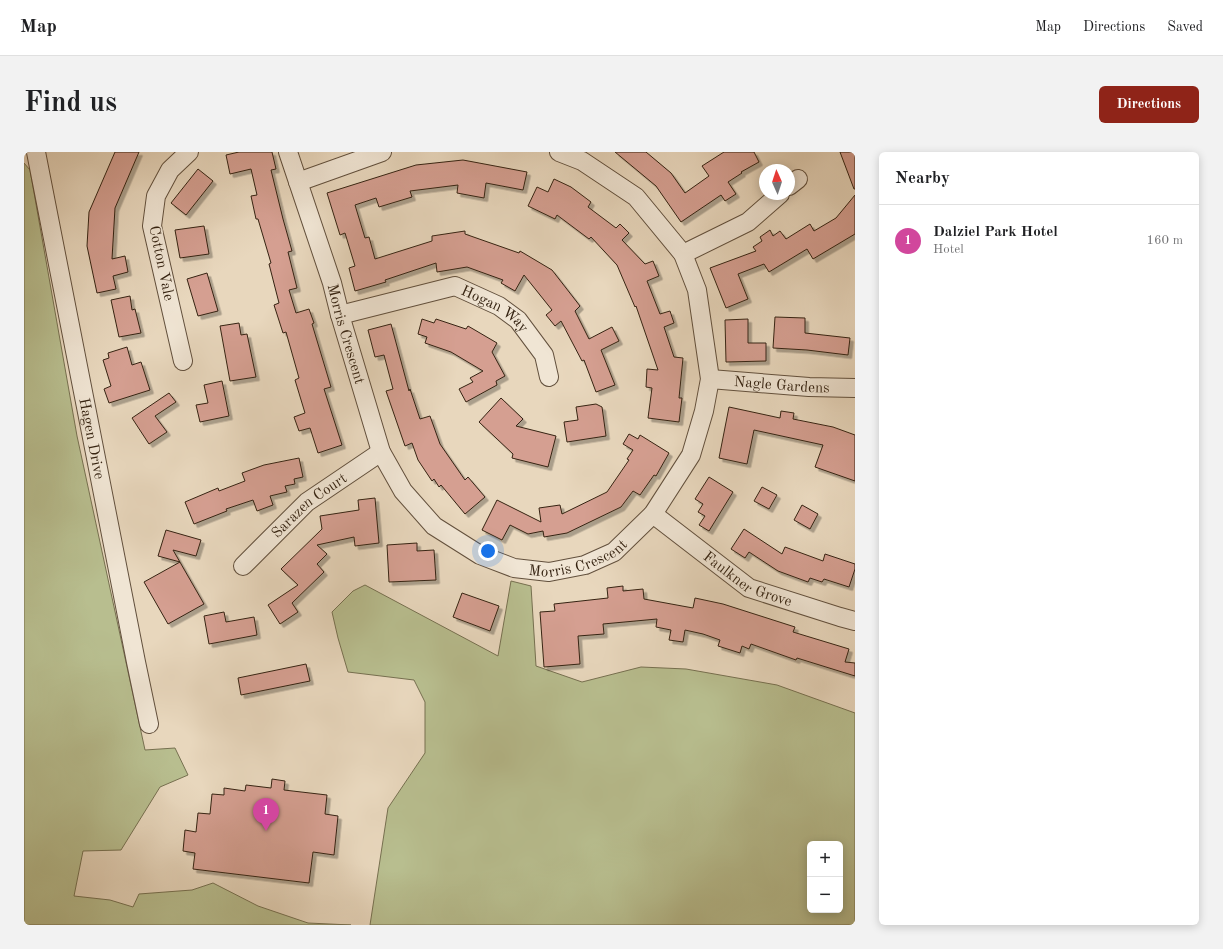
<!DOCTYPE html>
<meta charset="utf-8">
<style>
:root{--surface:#fff;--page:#f2f2f2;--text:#202124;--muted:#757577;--line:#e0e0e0;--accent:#8f2418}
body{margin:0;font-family:"Old Standard TT",serif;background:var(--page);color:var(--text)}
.controls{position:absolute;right:12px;bottom:12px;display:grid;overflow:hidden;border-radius:6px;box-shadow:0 2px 10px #0003}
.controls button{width:36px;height:36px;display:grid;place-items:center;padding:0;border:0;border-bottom:1px solid var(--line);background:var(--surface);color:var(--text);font:20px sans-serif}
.compass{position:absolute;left:735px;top:12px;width:36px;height:36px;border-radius:50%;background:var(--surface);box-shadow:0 2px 10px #0003;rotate:357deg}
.you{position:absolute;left:464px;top:399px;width:14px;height:14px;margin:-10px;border:3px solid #fff;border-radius:50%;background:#1a73e8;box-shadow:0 0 0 6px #1a73e833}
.badge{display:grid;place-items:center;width:26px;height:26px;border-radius:50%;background:var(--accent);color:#fff;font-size:13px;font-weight:700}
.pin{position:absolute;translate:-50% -33px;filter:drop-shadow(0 1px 2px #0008)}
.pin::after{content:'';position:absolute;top:21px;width:14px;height:12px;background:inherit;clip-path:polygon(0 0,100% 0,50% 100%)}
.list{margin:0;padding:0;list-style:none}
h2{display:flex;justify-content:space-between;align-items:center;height:52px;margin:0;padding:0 16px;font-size:17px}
h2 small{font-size:13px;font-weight:400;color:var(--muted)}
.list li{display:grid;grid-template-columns:26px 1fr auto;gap:12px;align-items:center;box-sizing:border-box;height:72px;padding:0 16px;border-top:1px solid var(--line)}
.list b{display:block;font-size:15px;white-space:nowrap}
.list p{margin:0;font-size:13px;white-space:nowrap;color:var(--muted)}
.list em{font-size:13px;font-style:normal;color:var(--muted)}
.map{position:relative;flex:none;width:831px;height:773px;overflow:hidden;border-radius:6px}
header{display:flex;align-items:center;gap:24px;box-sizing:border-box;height:56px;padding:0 20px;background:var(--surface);border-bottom:1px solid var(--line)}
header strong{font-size:19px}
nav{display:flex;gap:22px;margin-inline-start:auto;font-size:14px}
.intro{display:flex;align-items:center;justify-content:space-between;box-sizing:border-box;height:96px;padding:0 24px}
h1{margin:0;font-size:28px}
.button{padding:10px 18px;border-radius:6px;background:var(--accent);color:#fff;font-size:14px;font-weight:700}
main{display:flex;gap:24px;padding:0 24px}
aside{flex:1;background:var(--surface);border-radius:6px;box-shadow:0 2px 10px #0003}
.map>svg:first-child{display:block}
.green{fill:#b8be8f;stroke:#767050;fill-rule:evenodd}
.building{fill:#d59f91;stroke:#352312;filter:url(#shadow)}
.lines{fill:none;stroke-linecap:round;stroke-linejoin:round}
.minor-casing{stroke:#62503d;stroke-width:20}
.minor{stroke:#f0e5d4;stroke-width:18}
.labels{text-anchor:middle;stroke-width:3;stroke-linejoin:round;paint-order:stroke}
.street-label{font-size:15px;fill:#352312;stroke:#f0e5d4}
</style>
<header>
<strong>Map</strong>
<nav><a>Map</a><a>Directions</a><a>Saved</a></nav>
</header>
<div class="intro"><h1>Find us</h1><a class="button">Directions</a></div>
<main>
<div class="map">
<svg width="831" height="773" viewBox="0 0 831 773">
<defs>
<filter id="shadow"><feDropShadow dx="3.5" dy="3.5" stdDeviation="0" flood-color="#0004"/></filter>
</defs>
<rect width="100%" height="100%" fill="#e8d7bd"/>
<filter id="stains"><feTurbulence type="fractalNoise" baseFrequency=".005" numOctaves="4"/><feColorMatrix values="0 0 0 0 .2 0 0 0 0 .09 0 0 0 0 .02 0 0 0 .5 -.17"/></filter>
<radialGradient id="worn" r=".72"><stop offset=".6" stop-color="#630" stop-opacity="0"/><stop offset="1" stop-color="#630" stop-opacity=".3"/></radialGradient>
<!-- green -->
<g class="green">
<polygon points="0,11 6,18 53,284 121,598 151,596 164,623 136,635 97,698 59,699 50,744 86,748 109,755 115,742 168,738 189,731 234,754 284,771 327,773 0,773"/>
<path d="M487,429L507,434L512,514L558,530L617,515L662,517L753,533L831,561V773H346L364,656L401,601V550L390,528L324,520L314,486L308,460L329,439L341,433L474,504ZM786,692H816V758H786Z"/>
</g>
<!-- building -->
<g class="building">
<polygon points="91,0 115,0 91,56 88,107 101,104 104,120 89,124 92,137 73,141 63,94 65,60"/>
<polygon points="215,0 248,0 252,17 247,18 259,67 268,99 264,100 273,136 265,138 272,161 285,157 290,171 288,172 307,235 300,237 318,293 294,301 286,276 275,279 270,265 281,261 271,228 275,226 262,180 259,181 250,153 255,151 245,112 247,111 234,67 232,67 227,44 233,43 227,17 206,22 202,3"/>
<polygon points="591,0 622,0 647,21 661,41 685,24 678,14 700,0 730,0 735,10 717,20 718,21 704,30 712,42 701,49 697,43 657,70 632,34"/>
<polygon points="816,0 831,0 831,37 830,37"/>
<polygon points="439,8 503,20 499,38 462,31 460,46 433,41 434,33 386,39 388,45 355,55 352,46 331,53 341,86 345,85 351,107 408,89 408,84 441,79 441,82 495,101 496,99 528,118 556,154 551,159 565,187 588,175 595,189 577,198 591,233 572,240 560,208 558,209 537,169 531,174 522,163 528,158 500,123 491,139 477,131 479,128 443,115 413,120 412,111 361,128 362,130 331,139 325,116 331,114 321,81 316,83 303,41 392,13"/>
<polygon points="174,17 189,29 162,63 147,51"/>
<polygon points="530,27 547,35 567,50 564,55 592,76 596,72 605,81 598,88 621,112 629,109 635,124 623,129 636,162 646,159 650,171 640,175 650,205 659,206 655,246 658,246 655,270 624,266 628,236 622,235 623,217 634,218 612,154 611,155 593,113 567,85 565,87 533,63 531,67 504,54 513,35 524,40"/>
<polygon points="831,43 831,82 789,107 783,97 745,120 740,112 714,122 724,147 702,156 686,116 732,99 729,95 738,89 736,85 746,78 749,84 756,79 762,87 786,72 790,79 812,66"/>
<polygon points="180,74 185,102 156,106 151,78"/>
<polygon points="183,121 194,159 174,164 163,127"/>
<polygon points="106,144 108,158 111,157 117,181 95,185 87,148"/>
<polygon points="751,165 781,166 781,181 826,186 824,203 783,198 749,196"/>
<polygon points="398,167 410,171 412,167 442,177 444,174 473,191 468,200 481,224 472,229 473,233 442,250 435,237 449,230 446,226 459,219 427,200 401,191 403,185 394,182"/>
<polygon points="724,167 724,191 742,191 742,209 702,210 701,168"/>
<polygon points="215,171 217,183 223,182 232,225 206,229 196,174"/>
<polygon points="367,172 385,239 386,237 396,267 406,264 416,292 441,328 444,325 461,345 441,362 417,333 415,335 410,327 408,329 394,308 388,291 381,294 362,239 369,237 360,203 351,205 344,178"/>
<polygon points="103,195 108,213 117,210 126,238 85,251 80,237 87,234 79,208 85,206 84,201"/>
<polygon points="198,229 205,264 176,270 172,253 184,251 180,233"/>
<polygon points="145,241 152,250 131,264 143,280 125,292 108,266"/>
<polygon points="477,246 499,267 492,274 532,284 524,315 488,306 489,302 455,270"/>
<polygon points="572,252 578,255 582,284 543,290 540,270 554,268 552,255"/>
<polygon points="705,255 756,266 757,259 770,261 769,267 809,275 831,283 831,329 791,315 799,293 730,278 723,312 695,306"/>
<polygon points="605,282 614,287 616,283 645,301 632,324 630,323 616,343 609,339 597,355 543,381 520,385 519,379 504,382 486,373 478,388 458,378 473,348 517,370 515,356 536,353 538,362 583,340 605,308 603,307 609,298 599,292"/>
<polygon points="275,306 279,325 270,327 271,332 261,334 263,340 246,344 249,353 233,359 229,348 202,357 203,359 170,372 161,350 194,336 195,339 221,329 218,321 240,313"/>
<polygon points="685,325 709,340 685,379 675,373 681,364 674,360 679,352 671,347"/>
<polygon points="738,335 753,343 745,357 730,349"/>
<polygon points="351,346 355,391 331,394 330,385 293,393 303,402 293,412 300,420 268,451 274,460 256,472 244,453 274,433 257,417 298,377 296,364 335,358 334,348"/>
<polygon points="778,353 794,362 786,377 770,368"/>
<polygon points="720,377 758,402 761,395 799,409 801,402 831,412 831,417 825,435 800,427 798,430 786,426 784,430 754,419 725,400 721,406 707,397"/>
<polygon points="142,378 177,388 172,404 149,398 180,452 144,472 120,430 156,410 134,404"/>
<polygon points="393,391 393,399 410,398 412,428 365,430 363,393"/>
<polygon points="599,434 599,439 619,437 620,447 669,456 671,446 699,452 771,475 769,480 825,497 821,510 831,511 831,524 773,506 772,508 727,492 725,497 718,494 716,501 694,494 696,488 679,482 661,478 659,490 645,488 647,478 632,475 633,467 579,472 580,482 554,484 556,512 520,515 516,460 531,459 530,452 584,446 583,436"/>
<polygon points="438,441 475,454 466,479 429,465"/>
<polygon points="200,460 202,470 230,465 233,483 185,492 180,464"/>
<polygon points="282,512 286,529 217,543 214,526"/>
<polygon points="248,627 261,629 260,638 303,643 301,662 314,664 310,703 289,700 285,731 169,717 171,701 159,699 161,678 172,680 174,661 186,662 188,642 200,643 200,636 221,639 222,633 247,636"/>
</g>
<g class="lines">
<defs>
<g id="minor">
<path id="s1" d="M12,0L112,510L125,572"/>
<path id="s2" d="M264,0L308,131L316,163L357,300L379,339L410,374L456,403L490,416L525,420L561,413L590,400L629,362L667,303L680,259L686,227L673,138L659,102L612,45L558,9L535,0"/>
<polyline points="274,30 358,0"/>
<polyline points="765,34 774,27"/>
<polyline points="659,102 724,70 756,42"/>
<path id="s3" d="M316,163L431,134L475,154L494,168L520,203L525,225"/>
<polyline points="159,209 128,74 132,44 146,18 165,0"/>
<path id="s4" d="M686,227L785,235L831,236"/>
<path id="s5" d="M629,362L725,436L816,465L831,469"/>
<path id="s6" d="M219,414L283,350L357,300"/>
</g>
</defs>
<!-- minor casing -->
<use href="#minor" class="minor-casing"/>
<!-- minor -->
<use href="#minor" class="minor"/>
</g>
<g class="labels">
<!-- street labels -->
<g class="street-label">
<text transform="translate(138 111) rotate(78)" y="5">Cotton Vale</text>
<text dy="5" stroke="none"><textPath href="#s3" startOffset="165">Hogan Way</textPath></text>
<text dy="5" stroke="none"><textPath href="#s2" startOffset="191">Morris Crescent</textPath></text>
<text dy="5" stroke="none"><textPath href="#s4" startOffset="72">Nagle Gardens</textPath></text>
<text dy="5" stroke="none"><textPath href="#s1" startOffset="292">Hagen Drive</textPath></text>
<text dy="5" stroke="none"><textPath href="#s6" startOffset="90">Sarazen Court</textPath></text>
<text dy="5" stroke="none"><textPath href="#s2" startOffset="563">Morris Crescent</textPath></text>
<text dy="5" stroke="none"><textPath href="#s5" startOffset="116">Faulkner Grove</textPath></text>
</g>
</g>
<rect width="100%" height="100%" filter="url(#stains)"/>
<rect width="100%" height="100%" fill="url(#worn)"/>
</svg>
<div class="controls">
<button>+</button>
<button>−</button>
</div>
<svg class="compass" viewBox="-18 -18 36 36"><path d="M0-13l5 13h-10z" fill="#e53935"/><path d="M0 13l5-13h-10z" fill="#757577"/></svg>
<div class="you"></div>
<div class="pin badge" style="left:242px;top:679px;background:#d1479c">1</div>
</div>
<aside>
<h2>Nearby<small></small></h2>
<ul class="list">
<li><span class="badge" style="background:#d1479c">1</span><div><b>Dalziel Park Hotel</b><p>Hotel</p></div><em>160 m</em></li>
</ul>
</aside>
</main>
